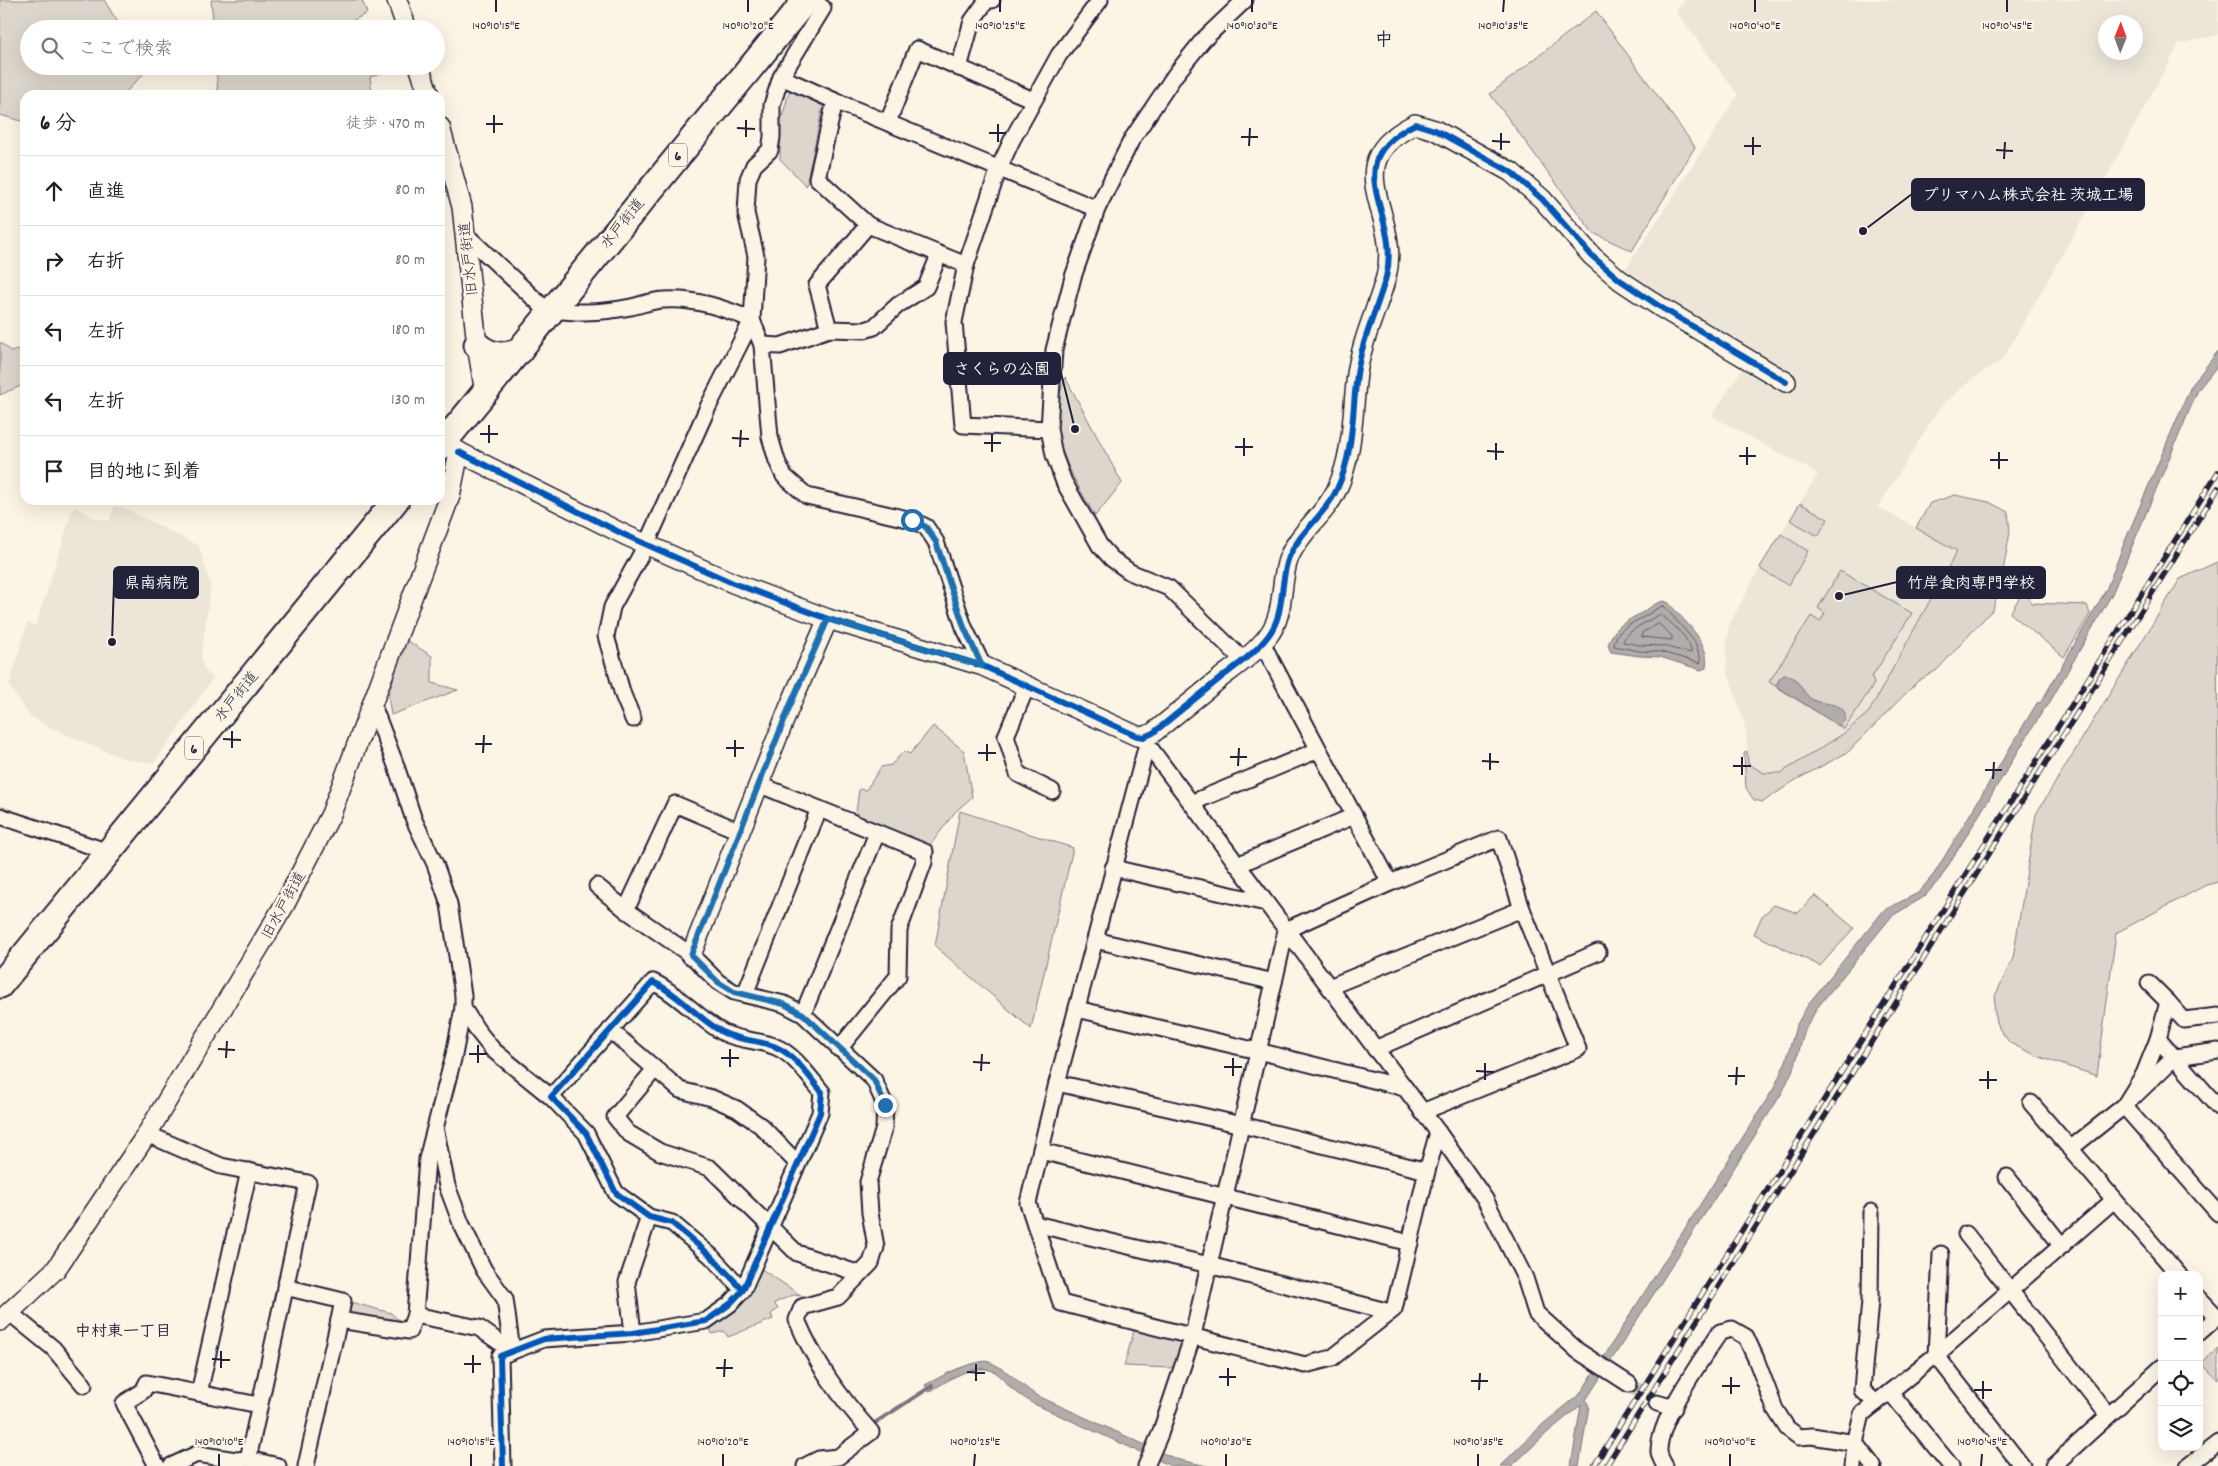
<!DOCTYPE html>
<html lang="ja">
<meta charset="utf-8">
<style>
:root{--surface:#fff;--page:#f2f2f2;--text:#222;--muted:#767676;--line:#e0e0e0}
body{margin:0;font-family:Dekko,"Klee One",sans-serif;background:var(--page);color:var(--text)}
.controls{position:absolute;right:15px;bottom:15px;display:grid;overflow:hidden;border-radius:10px;box-shadow:0 5px 20px #0002}
.controls button{width:45px;height:45px;display:grid;place-items:center;padding:0;border:0;border-bottom:1px solid var(--line);background:var(--surface);color:var(--text);font:25px sans-serif}
.compass{position:absolute;left:2098px;top:15px;width:45px;height:45px;border-radius:50%;background:var(--surface);box-shadow:0 5px 20px #0002;rotate:1deg}
.stop{position:absolute;width:15px;height:15px;margin:-11px;border:4px solid #1f6fb2;border-radius:50%;background:#fff}
.stop.end{background:#1f6fb2;border-color:#fff;box-shadow:0 1px 5px #0008}
.list{margin:0;padding:0;list-style:none}
h2{display:flex;justify-content:space-between;align-items:center;height:65px;margin:0;padding:0 20px;font-size:21px}
h2 small{font-size:16px;font-weight:400;color:var(--muted)}
.list li{display:grid;grid-template-columns:32px 1fr auto;gap:15px;align-items:center;box-sizing:border-box;height:70px;padding:0 20px;border-top:1px solid var(--line)}
.list b{display:block;font-size:19px;white-space:nowrap}
.list em{font-size:16px;font-style:normal;color:var(--muted)}
.icon{flex:none;width:28px;height:28px;fill:none;stroke:currentColor;stroke-width:2;stroke-linecap:round;stroke-linejoin:round}
.map{position:relative;flex:none;width:2218px;height:1466px;overflow:hidden}
.search{position:absolute;background:var(--surface);box-shadow:0 5px 20px #0002;left:20px;top:20px;width:425px;height:55px;display:flex;align-items:center;gap:12px;box-sizing:border-box;padding:0 18px;border-radius:28px;color:var(--muted);font-size:19px}
.panel{position:absolute;background:var(--surface);box-shadow:0 5px 20px #0002;left:20px;top:90px;width:425px;height:415px;border-radius:15px}
.map>svg:first-child{display:block}
.built{fill:#ece5d8;fill-rule:evenodd}
.green{fill:#dcd6cc;stroke:#7f7c84}
.water{fill:#b2adab;stroke:#78757e}
.lines{fill:none;stroke-linecap:round;stroke-linejoin:round}
.shore{stroke:#5c5a68;stroke-width:1}
.stream{stroke:#78757e;stroke-width:4}
.minor-tunnel{stroke:#d0cbc3;stroke-width:15;stroke-dasharray:15 8;stroke-linecap:butt}
.minor-casing{stroke:#22223b;stroke-width:19}
.tertiary-casing{stroke:#22223b;stroke-width:22}
.trunk-casing{stroke:#22223b;stroke-width:29}
.minor{stroke:#fcf5e5;stroke-width:15}
.tertiary{stroke:#fcf5e5;stroke-width:19}
.trunk{stroke:#fcf5e5;stroke-width:25}
.rail-casing{stroke:#22223b;stroke-width:5.5}
.rail{stroke:#fcf5e5;stroke-width:4;stroke-dasharray:11;stroke-linecap:butt}
.cycleway-casing{stroke:#fcf5e5;stroke-width:9}
.cycleway{stroke:#0057b8;stroke-width:6}
.route{stroke:#1f6fb2;stroke-width:6}
.ticks{fill:none;stroke:#22223b;stroke-width:2}
.labels{text-anchor:middle;stroke-width:5;stroke-linejoin:round;paint-order:stroke}
.shield{fill:#fcf5e5;stroke:#63616e;stroke-width:1}
.shield-label{font-size:14px;font-weight:bold;fill:#22223b}
.street-label{font-size:15px;fill:#22223b;stroke:#fcf5e5}
.neighbourhood-label{font-size:16px;font-weight:bold;fill:#22223b;stroke:#fcf5e5}
.quarter-label{font-size:18px;font-weight:bold;fill:#22223b;stroke:#fcf5e5}
.ticks-label{font-size:12px;text-anchor:middle;fill:#22223b;stroke:#fcf5e5;stroke-width:5;stroke-linejoin:round;paint-order:stroke}
.leader{fill:none;stroke:#22223b;stroke-width:2}
.callout-dot{fill:#22223b;stroke:#fcf5e5;stroke-width:2}
.callout{fill:#22223b;stroke:#22223b;stroke-width:2}
.callout-label{font-size:16px;text-anchor:middle;font-weight:bold;fill:#fff}
</style>
<div class="map">
<svg width="2218" height="1466" viewBox="0 0 2218 1466">
<rect width="100%" height="100%" fill="#fcf5e5"/>
<filter id="ink" filterUnits="userSpaceOnUse"><feTurbulence type="fractalNoise" baseFrequency=".02" numOctaves="2"/><feDisplacementMap in="SourceGraphic" scale="10" xChannelSelector="R" yChannelSelector="G"/><feConvolveMatrix kernelMatrix="1 2 1 2 8 2 1 2 1" color-interpolation-filters="sRGB"/></filter>
<g filter="url(#ink)">
<!-- built -->
<g class="built">
<path d="M1685,0H2218V35L2179,44L2098,192L2002,360L1971,380L1940,407L1878,507L1958,550L1869,712L1843,734L1781,773H1764L1748,764L1746,732L1739,705L1727,671L1726,646L1729,625L1760,567L1818,474L1712,416L1752,353L1711,324L1666,298L1626,269L1738,95L1676,11ZM2106,22H2136V52H2106Z"/>
<polygon points="74,506 93,517 109,521 114,506 124,508 199,546 211,585 201,658 204,670 213,678 154,763 124,759 54,729 29,715 9,686 27,623 36,625"/>
</g>
<!-- green -->
<g class="green">
<polygon points="0,0 104,0 122,29 29,29 29,66 145,66 147,70 123,95 25,95 25,122 0,115"/>
<polygon points="211,0 362,0 367,13 337,29 214,29"/>
<polygon points="1596,11 1695,147 1632,251 1593,233 1490,94"/>
<polygon points="216,66 375,66 383,73 370,77 372,95 218,95"/>
<polygon points="790,89 823,106 806,186 780,159 780,124"/>
<polygon points="0,342 12,352 25,345 25,384 0,395"/>
<path d="M1065,377L1122,483L1095,516C1068,468 1044,434 1065,377Z"/>
<polygon points="1955,495 1989,502 2008,512 2010,532 2001,582 1993,609 1937,670 1918,681 1848,752 1794,781 1763,802 1754,800 1746,788 1744,753 1747,751 1748,764 1764,773 1781,773 1843,734 1869,712 1957,551 1916,528 1930,503"/>
<polygon points="1800,503 1828,519 1818,536 1790,520"/>
<polygon points="1781,534 1808,551 1789,585 1763,571 1760,567"/>
<polygon points="2217,562 2218,882 2206,885 2116,933 2097,1076 2037,1056 2010,1043 2000,1030 1997,1022 1994,1010 1995,996 2013,958 2036,814 2180,579"/>
<polygon points="1840,571 1912,613 1872,677 1874,684 1844,729 1769,682 1811,616 1820,622 1825,613 1818,608"/>
<polygon points="2023,592 2032,603 2087,605 2090,614 2064,657 2010,613"/>
<polygon points="406,640 432,656 432,683 458,690 391,715 388,695"/>
<polygon points="933,726 964,751 972,797 955,812 928,848 859,822 856,813 859,789 866,790 881,767 891,765 904,751 910,754"/>
<polygon points="960,811 1073,848 1031,1029 935,946"/>
<polygon points="1815,895 1854,928 1820,966 1754,934 1762,916 1774,905 1798,913"/>
<polygon points="757,1266 802,1296 793,1295 774,1303 778,1309 771,1314 773,1319 728,1337 724,1331 712,1334 709,1324"/>
<polygon points="347,1301 391,1313 407,1328 343,1318"/>
<polygon points="1135,1327 1189,1338 1180,1359 1171,1368 1124,1366"/>
<polygon points="2218,1349 2218,1380 2201,1363"/>
</g>
<!-- water -->
<g class="water">
<polygon points="2218,351 2218,365 2198,390 2112,594 2047,707 2044,709 1940,879 1924,897 1892,916 1817,1008 1805,1030 1795,1065 1782,1093 1586,1400 1589,1406 1579,1466 1571,1466 1581,1405 1548,1432 1512,1466 1500,1466 1543,1424 1580,1394 1774,1088 1786,1061 1796,1026 1809,1003 1884,910 1918,893 1934,874 2037,703 2041,702 2106,590 2125,541 2191,386"/>
<path d="M1664,601L1669,603C1683,621 1711,641 1706,668L1701,670L1660,657L1639,656L1611,652L1608,646C1612,627 1627,621 1643,612C1651,607 1655,603 1664,601Z"/>
<path d="M1784,675C1799,675 1801,693 1813,700C1825,706 1848,701 1845,720L1839,726L1776,686L1779,679Z"/>
<path d="M986,1361C1006,1367 1019,1384 1036,1395L1176,1459L1207,1466H1171L1032,1403C1025,1398 1018,1394 1012,1389C1007,1384 1002,1376 995,1372C974,1361 946,1382 929,1392L925,1385C946,1374 963,1364 986,1361Z"/>
</g>
<g class="lines">
<!-- shore -->
<g class="shore">
<path d="M1664,606L1695,642L1701,660L1700,663L1661,652L1639,651L1614,646C1614,629 1634,623 1647,615C1653,612 1657,607 1664,606Z"/>
<path d="M1661,614C1670,623 1692,639 1691,653L1662,646L1640,645L1623,642C1625,632 1651,619 1661,614Z"/>
<polygon points="1659,624 1672,636 1672,640 1642,637 1642,633"/>
</g>
<!-- stream -->
<g class="stream">
<polyline points="870,1426 932,1386"/>
<polyline points="841,1445 850,1439"/>
</g>
<!-- minor-tunnel -->
<polyline class="minor-tunnel" points="1629,1384 1657,1403"/>
<defs>
<g id="minor">
<polyline points="959,68 972,21 987,0 992,0"/>
<polyline points="781,77 835,101"/>
<polyline points="888,122 917,49 1033,100"/>
<path d="M466,235L541,305C563,316 606,312 631,307C641,305 653,300 664,300C695,298 724,308 752,320L762,345L770,437L777,461L784,476L807,496L912,520L926,527L936,542L964,627L983,666"/>
<polyline points="966,265 868,225 817,178 835,101 1097,209"/>
<polyline points="829,329 817,285 868,225"/>
<polyline points="762,345 780,346 829,329 865,330 874,327 898,305 926,287 939,255"/>
<polyline points="1049,429 963,425 954,322 966,265 999,168 1012,140 1059,55 1100,0"/>
<polyline points="1262,643 1390,883"/>
<polyline points="1243,660 1169,588 1130,572 1112,559 1100,546 1064,482 1054,455 1049,429 1054,350 1073,277 1097,209 1132,139 1175,75 1203,40 1245,0"/>
<polyline points="1027,686 1006,736 1018,774 1052,791"/>
<polyline points="372,703 395,763 414,820 435,864 449,904 463,995 463,1008 454,1055 427,1159 415,1315"/>
<polyline points="633,719 623,695 606,636 612,607 646,545 708,407 752,320 756,256 746,213 748,179 754,165 770,150 772,137 772,105 781,77 823,8 813,0"/>
<polyline points="1145,738 1147,744 1438,1132 1485,1199 1525,1278 1536,1313 1578,1351 1629,1384"/>
<polyline points="1147,744 1057,1083 1028,1203 1061,1303 1305,1365 1332,1358 1394,1309 1427,1171 1438,1132"/>
<polyline points="758,784 925,852 924,862 899,930 898,976 839,1049"/>
<polyline points="1191,803 1318,750"/>
<polyline points="0,816 109,852"/>
<path d="M739,831L675,804L626,910L691,955L718,982L734,992L784,1004L803,1014L874,1080L885,1105L884,1128L868,1182L870,1213L876,1247L871,1263L838,1297L802,1307L797,1320C815,1363 840,1397 871,1432L838,1457L819,1459L805,1466"/>
<polyline points="1237,865 1354,816"/>
<polyline points="1113,868 1266,903"/>
<polyline points="597,886 626,910"/>
<polyline points="1095,940 1274,982"/>
<polyline points="2149,983 2168,1002 2158,1039 2144,1074 2124,1106 2218,1213"/>
<polyline points="1329,987 1522,909"/>
<polyline points="745,994 819,809"/>
<polyline points="2168,1002 2184,1020 2218,1016"/>
<polyline points="463,1008 477,1030 493,1050 551,1097"/>
<polyline points="1077,1009 1258,1051 1405,1088"/>
<polyline points="803,1014 877,833"/>
<polyline points="610,1030 680,1090 712,1098 737,1109 761,1126 798,1164"/>
<polyline points="2158,1039 2218,1107"/>
<polyline points="1375,1049 1598,952"/>
<polyline points="655,1069 615,1117 628,1133 660,1152 710,1168 797,1253 860,1274"/>
<polyline points="1057,1083 1242,1125 1427,1171"/>
<polyline points="2031,1103 2179,1275"/>
<polyline points="436,1132 447,1186 461,1223 484,1270 505,1299 512,1351"/>
<polyline points="147,1134 221,1166 308,1183 248,1459"/>
<polyline points="2070,1149 2124,1106 2175,1057 2218,1051"/>
<polyline points="1041,1151 1410,1243"/>
<polyline points="2007,1177 2062,1246"/>
<polyline points="1871,1212 1870,1301 1862,1390 1876,1403"/>
<polyline points="1035,1224 1209,1265 1390,1312"/>
<polyline points="1966,1234 2108,1415"/>
<polyline points="1941,1254 1936,1355 2022,1466"/>
<polyline points="285,1287 343,1301 339,1320 409,1331 415,1315 479,1328 512,1351"/>
<polyline points="2199,1298 2217,1317"/>
<polyline points="10,1313 53,1348 84,1385"/>
<polyline points="633,1333 627,1282 649,1217"/>
<polyline points="2199,1333 2218,1316"/>
<polyline points="1890,1392 1951,1466"/>
<polyline points="199,1393 249,1171"/>
<polyline points="1657,1403 1674,1408"/>
<polyline points="157,1466 124,1403 143,1391 147,1383 259,1405"/>
<polyline points="171,1466 197,1454 236,1460 248,1459 278,1466"/>
<polyline points="306,1466 339,1320"/>
<path d="M503,1466L500,1356L544,1339L633,1333L706,1321L730,1304L743,1290L820,1113L822,1092C809,1077 795,1055 776,1047C760,1040 740,1041 724,1033C698,1019 679,994 653,982L551,1097L586,1133L616,1193L649,1217L672,1223L711,1256L743,1290"/>
<polyline points="1146,1466 1160,1434 1193,1335 1286,930 1390,883 1499,838 1522,909 1578,1049 1422,1112"/>
<path d="M1665,1466C1662,1461 1660,1458 1659,1452C1658,1420 1702,1359 1720,1332L1732,1329L1746,1337L1756,1359L1775,1409L1787,1428L1799,1437L1812,1436L1855,1443L1873,1466"/>
<polyline points="1853,1466 1855,1443 1862,1414 1936,1355 2114,1200"/>
<polyline points="2053,1466 2162,1367"/>
<polyline points="2188,1466 2218,1443"/>
</g>
<g id="tertiary">
<polyline points="397,0 407,29"/>
<polyline points="419,66 429,95"/>
<polyline points="440,127 462,207 477,345 485,393"/>
<path d="M459,452L625,535L733,583L828,619L983,666L1137,736L1144,737L1153,733C1176,714 1200,695 1223,676C1239,664 1256,652 1268,636C1286,613 1279,582 1289,557C1300,531 1326,514 1337,489C1354,452 1352,413 1357,374C1362,339 1377,310 1386,277C1403,213 1333,165 1415,124L1435,130L1511,172L1542,199L1592,256L1620,280L1662,308L1786,382"/>
<polyline points="691,955 789,708 828,619"/>
<polyline points="0,1321 56,1269 147,1134 285,904 331,814 450,496 459,452 450,446"/>
</g>
<g id="trunk">
<path d="M477,345C491,357 503,357 520,351"/>
<polyline points="440,447 806,0"/>
<polyline points="0,985 396,500"/>
</g>
</defs>
<!-- minor casing -->
<use href="#minor" class="minor-casing"/>
<!-- tertiary casing -->
<use href="#tertiary" class="tertiary-casing"/>
<!-- trunk casing -->
<use href="#trunk" class="trunk-casing"/>
<!-- minor -->
<use href="#minor" class="minor"/>
<!-- tertiary -->
<use href="#tertiary" class="tertiary"/>
<!-- trunk -->
<use href="#trunk" class="trunk"/>
<defs>
<g id="rail">
<polyline points="1594,1466 2218,472"/>
<polyline points="1606,1466 2218,488"/>
</g>
</defs>
<!-- rail casing -->
<use href="#rail" class="rail-casing"/>
<!-- rail -->
<use href="#rail" class="rail"/>
<defs>
<g id="cycleway">
<path d="M459,452L625,535L733,583L828,619L983,666L1137,736L1144,737L1153,733C1176,714 1200,695 1223,676C1239,664 1256,652 1268,636C1286,613 1279,582 1289,557C1300,531 1326,514 1337,489C1354,452 1352,413 1357,374C1362,339 1377,310 1386,277C1403,213 1333,165 1415,124L1435,130L1511,172L1542,199L1592,256L1620,280L1662,308L1786,382"/>
<path d="M503,1466L500,1356L544,1339L633,1333L706,1321L730,1304L743,1290L820,1113L822,1092C809,1077 795,1055 776,1047C760,1040 740,1041 724,1033C698,1019 679,994 653,982L551,1097L586,1133L616,1193L649,1217L672,1223L711,1256L743,1290"/>
</g>
</defs>
<!-- cycleway casing -->
<use href="#cycleway" class="cycleway-casing"/>
<!-- cycleway -->
<use href="#cycleway" class="cycleway"/>
</g>
</g>
<g class="lines" filter="url(#ink)">
<!-- route -->
<polyline class="route" points="885,1105 874,1080 803,1014 784,1004 734,992 718,982 691,955 789,708 828,619 982,666 964,627 936,542 926,527 912,520"/>
</g>
<!-- ticks -->
<path class="ticks" d="M496,12V0M748,12V0M1000,12V0M1252,12V0M1503,12L1504,0M1755,12V0M2007,12V0M486,124H503M737,128L755,129M494,133V115M989,133H1006M746,137V120M1241,137H1258M1492,141L1510,142M998,142V124M1249,146L1250,128M1744,146H1761M1501,150V133M1996,150L2013,151M1753,155V137M2004,159L2005,142M480,434H498M732,438L749,439M489,443V425M984,443H1001M740,447L741,430M1235,447H1253M1487,451L1504,452M992,452V434M1244,456V438M1739,456H1756M1496,460V443M1990,460H2008M1747,465V447M1999,469V452M223,739L241,740M475,744H492M232,748V731M726,748H744M483,753L484,735M978,753H996M735,757V740M1230,757H1247M987,761V744M1482,761L1499,762M1238,766L1239,748M1733,766H1751M1490,770V753M1985,770H2002M1742,775V757M1993,779L1994,762M218,1049L235,1050M469,1054H487M226,1058L227,1041M721,1058H739M973,1062L990,1063M478,1063V1045M730,1067V1049M1224,1067H1242M981,1071L982,1054M1476,1071L1494,1072M1233,1076V1058M1728,1076H1745M1485,1080V1063M1979,1080H1997M1736,1085L1737,1067M1988,1089V1071M212,1359L230,1360M464,1364H481M221,1368V1351M716,1368H733M967,1372L985,1373M473,1373V1355M724,1377L725,1359M1219,1377H1236M976,1381V1364M1471,1381H1488M1228,1386V1368M1722,1386H1740M1479,1390L1480,1373M1974,1390H1992M1731,1394V1377M1983,1399V1381M219,1466V1454M471,1466V1454M723,1466V1454M974,1466L975,1454M1226,1466V1454M1478,1466V1454M1730,1466V1454M1981,1466L1982,1454"/>
<g class="labels">
<!-- shield labels -->
<g class="shield">
<rect x="669" y="143.5" width="18" height="23" rx="4"/>
<rect x="185" y="736.5" width="18" height="23" rx="4"/>
</g>
<g class="shield-label">
<text x="678" y="160">6</text>
<text x="194" y="753">6</text>
</g>
<!-- street labels -->
<g class="street-label">
<text transform="translate(622 223) rotate(-51)" y="5">水戸街道</text>
<text transform="translate(468 259) rotate(-96)" y="5">旧水戸街道</text>
<text transform="translate(236 696) rotate(-51)" y="5">水戸街道</text>
<text transform="translate(283 905) rotate(-61)" y="5">旧水戸街道</text>
</g>
<!-- neighbourhood labels -->
<g class="neighbourhood-label">
<text x="123" y="1336">中村東一丁目</text>
</g>
<!-- quarter labels -->
<g class="quarter-label">
<text x="1384" y="45">中</text>
</g>
</g>
<g class="ticks-label">
<text x="496" y="29">140°10'15"E</text>
<text x="748" y="29">140°10'20"E</text>
<text x="1000" y="29">140°10'25"E</text>
<text x="1252" y="29">140°10'30"E</text>
<text x="1503" y="29">140°10'35"E</text>
<text x="1755" y="29">140°10'40"E</text>
<text x="2007" y="29">140°10'45"E</text>
<text x="219" y="1445">140°10'10"E</text>
<text x="471" y="1445">140°10'15"E</text>
<text x="723" y="1445">140°10'20"E</text>
<text x="975" y="1445">140°10'25"E</text>
<text x="1226" y="1445">140°10'30"E</text>
<text x="1478" y="1445">140°10'35"E</text>
<text x="1730" y="1445">140°10'40"E</text>
<text x="1982" y="1445">140°10'45"E</text>
</g>
<!-- callouts -->
<path class="leader" d="M1863 231L1912 194M1075 429L1060 369M1839 596L1897 582M112 642L114 583"/>
<g class="callout-dot">
<circle cx="1863" cy="231" r="5"/>
<circle cx="1075" cy="429" r="5"/>
<circle cx="1839" cy="596" r="5"/>
<circle cx="112" cy="642" r="5"/>
</g>
<g class="callout">
<rect x="1912" y="179" width="232" height="31" rx="5"/>
<rect x="944" y="353" width="116" height="31" rx="5"/>
<rect x="1897" y="567" width="148" height="31" rx="5"/>
<rect x="114" y="567" width="84" height="31" rx="5"/>
</g>
<g class="callout-label">
<text x="2028" y="200">プリマハム株式会社 茨城工場</text>
<text x="1002" y="374">さくらの公園</text>
<text x="1971" y="588">竹岸食肉専門学校</text>
<text x="156" y="588">県南病院</text>
</g>
</svg>
<div class="controls">
<button>+</button>
<button>−</button>
<button><svg class="icon" aria-label="locate" viewBox="0 0 24 24"><circle cx="12" cy="12" r="6"/><path d="M12 2v4M12 18v4M2 12h4M18 12h4"/></svg></button>
<button><svg class="icon" aria-label="layers" viewBox="0 0 24 24"><path d="M12 4l9 5-9 5-9-5zM3 14l9 5 9-5"/></svg></button>
</div>
<svg class="compass" viewBox="-18 -18 36 36"><path d="M0-13l5 13h-10z" fill="#e53935"/><path d="M0 13l5-13h-10z" fill="#767676"/></svg>
<div class="stop" style="left:912px;top:520px"></div>
<div class="stop end" style="left:885px;top:1105px"></div>
<div class="search"><svg class="icon" aria-label="search" viewBox="0 0 24 24"><circle cx="10" cy="10" r="6"/><path d="M15 15l6 6"/></svg>ここで検索</div>
<section class="panel">
<h2>6 分<small>徒歩 · 470 m</small></h2>
<ul class="list">
<li><svg class="icon" aria-label="ahead" viewBox="0 0 24 24"><path d="M12 20V5M6 11l6-6 6 6"/></svg><div><b>直進</b></div><em>80 m</em></li>
<li><svg class="icon" aria-label="right" viewBox="0 0 24 24"><path d="M7 20v-9h11M14 6l5 5-5 5"/></svg><div><b>右折</b></div><em>80 m</em></li>
<li><svg class="icon" aria-label="left" viewBox="0 0 24 24"><path d="M17 20v-9H6M10 6l-5 5 5 5"/></svg><div><b>左折</b></div><em>180 m</em></li>
<li><svg class="icon" aria-label="left" viewBox="0 0 24 24"><path d="M17 20v-9H6M10 6l-5 5 5 5"/></svg><div><b>左折</b></div><em>130 m</em></li>
<li><svg class="icon" aria-label="arrive" viewBox="0 0 24 24"><path d="M6 21V4h12l-3 4 3 4H6"/></svg><div><b>目的地に到着</b></div></li>
</ul>
</section>
</div>
